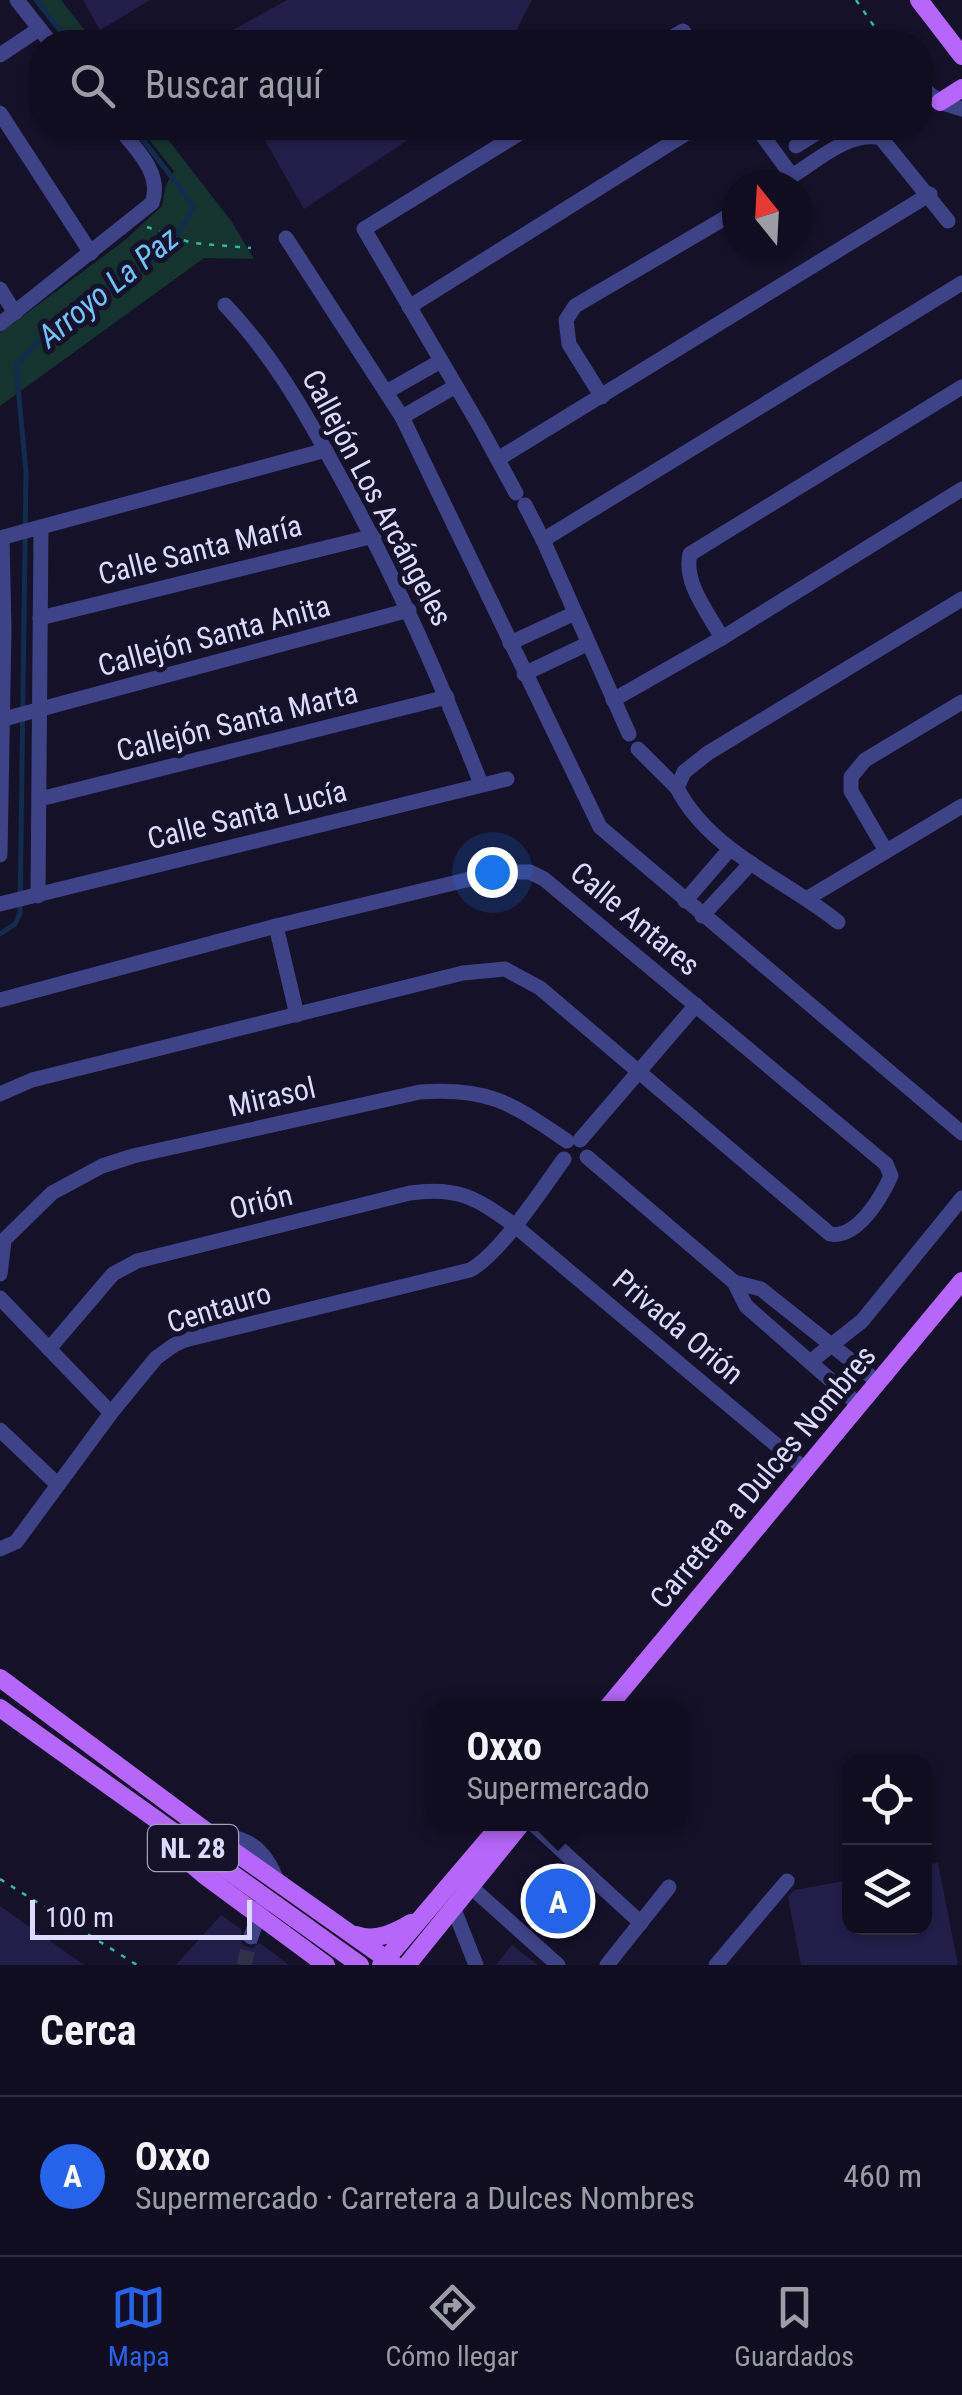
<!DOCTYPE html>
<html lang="es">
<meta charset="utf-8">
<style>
:root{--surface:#0f0d1f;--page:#1d1b2c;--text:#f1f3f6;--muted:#9b9ca4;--line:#2f2d3d;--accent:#2563eb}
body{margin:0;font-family:"Roboto Condensed",sans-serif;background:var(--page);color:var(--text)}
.controls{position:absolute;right:30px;bottom:30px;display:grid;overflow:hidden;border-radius:20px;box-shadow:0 2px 8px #0004}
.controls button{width:90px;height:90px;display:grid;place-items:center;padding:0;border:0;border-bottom:2px solid var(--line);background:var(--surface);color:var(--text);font:50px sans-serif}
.compass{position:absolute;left:722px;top:170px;width:90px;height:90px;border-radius:50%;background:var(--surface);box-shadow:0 2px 8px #0004;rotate:342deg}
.scale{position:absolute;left:30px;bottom:25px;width:222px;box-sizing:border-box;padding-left:10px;border:5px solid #dcdbfe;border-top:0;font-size:28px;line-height:35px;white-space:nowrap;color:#dcdbfe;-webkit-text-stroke:8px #141129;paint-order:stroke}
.you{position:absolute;left:492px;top:872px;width:35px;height:35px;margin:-25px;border:8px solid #fff;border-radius:50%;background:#1a73e8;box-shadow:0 0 0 15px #1a73e833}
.badge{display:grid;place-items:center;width:65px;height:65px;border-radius:50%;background:var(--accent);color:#fff;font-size:32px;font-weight:700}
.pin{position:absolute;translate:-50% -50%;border:5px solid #fff;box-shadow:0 2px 10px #0006}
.popup{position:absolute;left:428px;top:1701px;width:260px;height:130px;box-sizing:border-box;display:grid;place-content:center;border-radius:20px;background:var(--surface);filter:drop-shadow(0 2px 8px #0005);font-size:32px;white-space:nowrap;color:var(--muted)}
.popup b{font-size:38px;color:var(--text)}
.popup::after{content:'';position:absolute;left:50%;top:100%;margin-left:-20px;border:20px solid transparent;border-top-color:var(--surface)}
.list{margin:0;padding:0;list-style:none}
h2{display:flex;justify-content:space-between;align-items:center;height:130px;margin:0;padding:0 40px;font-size:42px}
h2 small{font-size:32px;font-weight:400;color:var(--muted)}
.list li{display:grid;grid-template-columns:65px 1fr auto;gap:30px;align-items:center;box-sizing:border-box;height:160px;padding:0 40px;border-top:2px solid var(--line)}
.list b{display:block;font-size:38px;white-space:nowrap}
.list p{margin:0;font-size:32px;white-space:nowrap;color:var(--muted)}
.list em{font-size:32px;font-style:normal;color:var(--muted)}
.icon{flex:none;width:55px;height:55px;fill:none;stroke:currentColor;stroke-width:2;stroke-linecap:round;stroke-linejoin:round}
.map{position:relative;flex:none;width:962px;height:1965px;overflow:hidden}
.search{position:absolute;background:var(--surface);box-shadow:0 2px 8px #0004;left:30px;right:30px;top:30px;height:110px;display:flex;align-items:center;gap:25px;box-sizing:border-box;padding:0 35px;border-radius:40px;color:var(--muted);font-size:38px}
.sheet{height:290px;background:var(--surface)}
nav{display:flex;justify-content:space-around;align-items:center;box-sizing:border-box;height:140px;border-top:2px solid var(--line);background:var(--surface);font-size:28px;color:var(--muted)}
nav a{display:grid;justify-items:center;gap:5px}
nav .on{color:var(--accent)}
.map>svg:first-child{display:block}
.green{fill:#15332f}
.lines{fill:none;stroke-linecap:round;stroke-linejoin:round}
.stream{stroke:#112c4d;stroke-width:5}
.building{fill:#231e49}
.minor-tunnel{stroke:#322f49;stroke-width:15;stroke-dasharray:15 8;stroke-linecap:butt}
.path{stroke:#35b7a5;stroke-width:2.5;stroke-dasharray:5 8;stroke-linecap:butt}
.minor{stroke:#3e4286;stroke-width:15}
.major{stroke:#b666f9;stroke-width:18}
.labels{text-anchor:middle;stroke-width:10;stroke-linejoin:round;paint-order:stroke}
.shield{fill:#141129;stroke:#a09ebe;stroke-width:2.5}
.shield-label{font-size:28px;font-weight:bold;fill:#dcdbfe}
.street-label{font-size:30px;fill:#dcdbfe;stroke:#141129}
.water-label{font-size:32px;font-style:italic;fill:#6dc4f9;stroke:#141129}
</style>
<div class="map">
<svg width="962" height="1965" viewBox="0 0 962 1965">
<rect width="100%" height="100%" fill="#141129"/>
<!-- green -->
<g class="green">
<polygon points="38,0 61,0 94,42 72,42"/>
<polygon points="140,128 159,128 232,222 254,259 204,258 0,406 0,333 124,241 162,206 166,185 174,171"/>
</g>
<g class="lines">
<!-- stream -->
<g class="stream">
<polyline points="36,0 69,42"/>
<polyline points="134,128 183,192"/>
<path d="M0,934L15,924L20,914L26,472L16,365C27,354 37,341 49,332C102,292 164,272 193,207L183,192"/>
</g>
</g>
<!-- building -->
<g class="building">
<polygon points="83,0 150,0 100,30"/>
<polygon points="287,0 532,0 510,42 211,42"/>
<polygon points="258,128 426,128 304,209"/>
<polygon points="938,1863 958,1965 801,1965 788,1897 794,1890 850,1880 850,1928 924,1928 924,1865"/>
<polygon points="553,1878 583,1905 562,1930 538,1908 537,1897"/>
<polygon points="0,1906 84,1965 0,1965"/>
<polygon points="221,1915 242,1930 240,1938 243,1945 252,1948 260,1943 289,1965 176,1965"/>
<polygon points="512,1945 538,1965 496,1965"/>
</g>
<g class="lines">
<!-- minor-tunnel -->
<polyline class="minor-tunnel" points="244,1965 251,1937"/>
<!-- path -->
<g class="path">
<polyline points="856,0 885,42"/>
<polyline points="147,227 192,243 251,248"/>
<polyline points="0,1879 137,1965"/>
</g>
<!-- minor -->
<g class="minor">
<polyline points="17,0 50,42"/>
<polyline points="664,42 683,31 691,42"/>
<polyline points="0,55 39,29"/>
<polyline points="920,86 940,102 962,109"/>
<polyline points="0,113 91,253"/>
<polyline points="757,128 792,176 778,185"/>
<polyline points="796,146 825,128"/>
<path d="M792,176C817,161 850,130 881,138L948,221"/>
<polyline points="286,238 402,417 600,827 962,1133"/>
<polyline points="0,289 15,313"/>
<path d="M225,305C270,352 302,407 333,464C391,567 438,674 481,784"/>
<polyline points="409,307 695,128"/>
<path d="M0,324L152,203C163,174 136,149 119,128"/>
<polyline points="388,391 441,361"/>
<polyline points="602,397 569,344 566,320 575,306 737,211"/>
<polyline points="402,417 456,386"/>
<polyline points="498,459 930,194"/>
<polyline points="516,493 480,427 364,229 528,128"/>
<polyline points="525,505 543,540"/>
<polyline points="0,538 326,450"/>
<polyline points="40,618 374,536"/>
<path d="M722,638C709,614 683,583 690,554L962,387"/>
<polyline points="510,643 573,614"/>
<polyline points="524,674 587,644"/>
<polyline points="613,700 722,638 962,489"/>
<polyline points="0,720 409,610"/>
<polyline points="629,734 543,540 962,283"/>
<polyline points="638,749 677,788"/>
<polyline points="40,799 447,697"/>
<polyline points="886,851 851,791 851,777 865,760 962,702"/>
<polyline points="0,855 4,628 2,538"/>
<polyline points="38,896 41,528"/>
<polyline points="808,898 962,806"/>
<polyline points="685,901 730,849"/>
<polyline points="0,904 507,779"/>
<polyline points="702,916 751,863"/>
<path d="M838,922C785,879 710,852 677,788L684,772L708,753L962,599"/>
<polyline points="276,926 297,1015"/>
<path d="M0,1000L276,926L499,872H530L544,879L886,1164L891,1176C881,1198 857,1239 830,1234L540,988L505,969L463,973L32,1080L0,1094"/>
<polyline points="580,1140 696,1005"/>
<polyline points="587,1157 734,1282 746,1306 859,1405"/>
<path d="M0,1244L52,1193L102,1166L133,1156L420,1092C490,1087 512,1104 567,1141"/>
<polyline points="0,1274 4,1241"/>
<polyline points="734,1282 761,1289 878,1382"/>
<polyline points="0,1298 111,1413"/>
<path d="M49,1349L113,1274L137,1261L410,1193C458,1186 476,1198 514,1225L806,1470"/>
<polyline points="810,1362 862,1321 962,1198"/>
<polyline points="0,1430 57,1484"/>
<path d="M0,1549L16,1542L111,1413L156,1358L174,1345L185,1340L470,1270C501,1253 542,1189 564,1159"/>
<polyline points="533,1824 641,1923"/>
<path d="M209,1833C248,1838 264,1845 278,1883"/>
<polyline points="470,1886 558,1965"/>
<polyline points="453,1907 476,1965"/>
<polyline points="251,1937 261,1908"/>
<polyline points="607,1965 669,1887"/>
<polyline points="716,1965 787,1881"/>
</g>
<!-- major -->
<g class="major">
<polyline points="919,0 962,56"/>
<polyline points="940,102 962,88"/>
<polyline points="0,1678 222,1843 395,1965"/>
<polyline points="0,1708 360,1965"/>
<polyline points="607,1708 962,1281"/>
<polyline points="162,1839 204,1875 326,1965"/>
<path d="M356,1935C375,1942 394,1933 411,1923"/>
<polyline points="381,1965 501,1824"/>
<polyline points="407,1965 521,1824"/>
</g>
</g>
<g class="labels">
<!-- shield labels -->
<rect class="shield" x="148" y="1825" width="90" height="46" rx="8"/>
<g class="shield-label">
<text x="193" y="1858">NL 28</text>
</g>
<!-- street labels -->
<g class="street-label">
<text transform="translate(377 498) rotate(62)" y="10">Callejón Los Arcángeles</text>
<text transform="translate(200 550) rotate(-14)" y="10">Calle Santa María</text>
<text transform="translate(214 636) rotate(-15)" y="10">Callejón Santa Anita</text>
<text transform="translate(237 722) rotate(-14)" y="10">Callejón Santa Marta</text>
<text transform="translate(247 815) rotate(-14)" y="10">Calle Santa Lucía</text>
<text transform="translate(635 919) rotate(40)" y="10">Calle Antares</text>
<text transform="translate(272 1097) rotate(-13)" y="10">Mirasol</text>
<text transform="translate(261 1202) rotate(-14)" y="10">Orión</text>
<text transform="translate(219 1308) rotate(-17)" y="10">Centauro</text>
<text transform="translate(678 1327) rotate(40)" y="10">Privada Orión</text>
<text transform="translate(763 1477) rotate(-50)" y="10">Carretera a Dulces Nombres</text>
</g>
<!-- water labels -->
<g class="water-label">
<text transform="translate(108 287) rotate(-39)" y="11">Arroyo La Paz</text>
</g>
</g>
</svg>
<div class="controls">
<button><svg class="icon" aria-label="locate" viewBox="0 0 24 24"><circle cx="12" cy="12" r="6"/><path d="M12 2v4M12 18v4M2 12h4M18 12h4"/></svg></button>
<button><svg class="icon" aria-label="layers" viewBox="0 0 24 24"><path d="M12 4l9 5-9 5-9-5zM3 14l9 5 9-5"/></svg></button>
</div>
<svg class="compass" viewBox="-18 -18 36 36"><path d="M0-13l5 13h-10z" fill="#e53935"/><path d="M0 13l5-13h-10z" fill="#9b9ca4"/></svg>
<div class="scale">100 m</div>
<div class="you"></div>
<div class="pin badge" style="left:558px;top:1901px">A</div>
<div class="popup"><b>Oxxo</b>Supermercado</div>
<div class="search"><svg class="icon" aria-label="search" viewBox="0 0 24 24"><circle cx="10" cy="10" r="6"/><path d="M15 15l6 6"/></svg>Buscar aquí</div>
</div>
<section class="sheet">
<h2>Cerca<small></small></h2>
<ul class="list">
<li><span class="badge">A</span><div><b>Oxxo</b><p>Supermercado · Carretera a Dulces Nombres</p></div><em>460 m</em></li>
</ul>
</section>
<nav>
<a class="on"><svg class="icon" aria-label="map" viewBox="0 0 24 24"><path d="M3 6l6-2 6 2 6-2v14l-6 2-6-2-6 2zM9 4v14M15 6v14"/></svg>Mapa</a>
<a><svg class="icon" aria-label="directions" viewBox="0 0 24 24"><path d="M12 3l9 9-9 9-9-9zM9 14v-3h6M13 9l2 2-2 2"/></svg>Cómo llegar</a>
<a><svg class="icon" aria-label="saved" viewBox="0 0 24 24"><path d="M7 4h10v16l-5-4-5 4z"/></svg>Guardados</a>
</nav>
